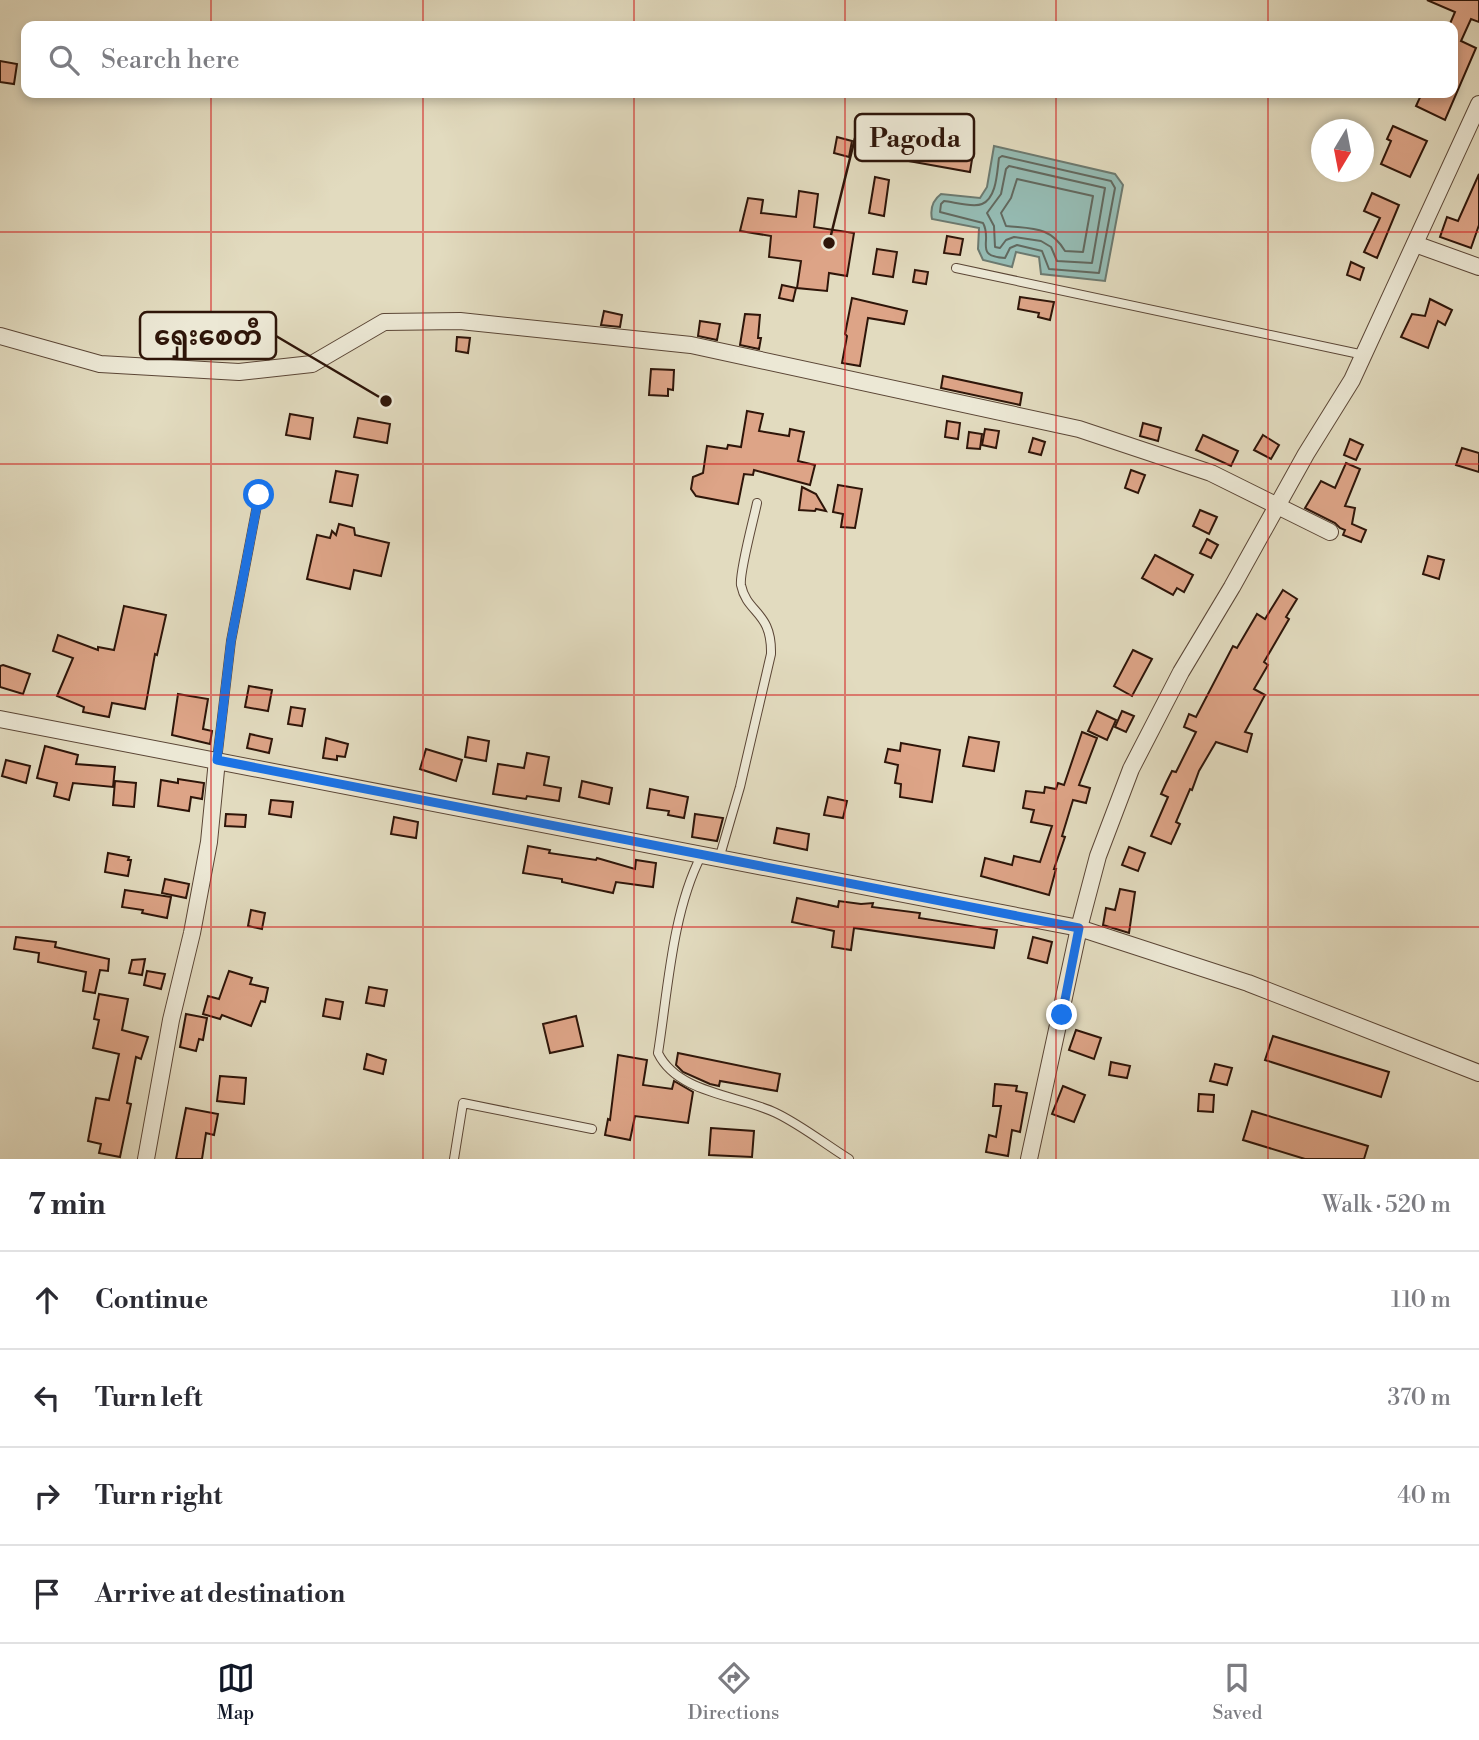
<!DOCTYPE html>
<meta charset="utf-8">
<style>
:root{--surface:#fff;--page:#f7f7f7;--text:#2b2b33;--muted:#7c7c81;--line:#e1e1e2;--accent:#111827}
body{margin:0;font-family:"Libre Bodoni","Noto Sans Myanmar",serif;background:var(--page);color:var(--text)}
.compass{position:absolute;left:1311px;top:119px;width:63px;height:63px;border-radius:50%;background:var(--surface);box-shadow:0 4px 10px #0003;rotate:190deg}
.stop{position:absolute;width:21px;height:21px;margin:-16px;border:5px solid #1a73e8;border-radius:50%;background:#fff}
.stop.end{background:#1a73e8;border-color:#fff;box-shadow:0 2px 7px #0008}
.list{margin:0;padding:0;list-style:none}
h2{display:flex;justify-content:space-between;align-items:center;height:91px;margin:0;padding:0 28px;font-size:30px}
h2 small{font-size:23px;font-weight:400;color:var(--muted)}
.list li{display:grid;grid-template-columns:46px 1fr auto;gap:21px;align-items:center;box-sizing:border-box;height:98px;padding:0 28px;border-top:2px solid var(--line)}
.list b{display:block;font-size:26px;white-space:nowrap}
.list em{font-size:23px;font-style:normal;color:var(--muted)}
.icon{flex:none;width:38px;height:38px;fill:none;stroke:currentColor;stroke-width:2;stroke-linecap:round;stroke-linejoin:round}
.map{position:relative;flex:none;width:1479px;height:1159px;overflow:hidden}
.search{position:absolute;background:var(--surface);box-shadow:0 4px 10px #0003;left:21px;right:21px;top:21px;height:77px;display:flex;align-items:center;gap:18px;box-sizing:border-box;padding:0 24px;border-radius:14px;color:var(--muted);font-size:26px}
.sheet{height:483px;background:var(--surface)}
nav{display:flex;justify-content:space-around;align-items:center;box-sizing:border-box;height:98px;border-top:2px solid var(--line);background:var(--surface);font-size:19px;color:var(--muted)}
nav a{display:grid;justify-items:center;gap:4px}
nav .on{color:var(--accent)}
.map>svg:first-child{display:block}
.water{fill:#95bbb3;stroke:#6c796f;stroke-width:2}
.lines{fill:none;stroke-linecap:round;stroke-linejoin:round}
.shore{stroke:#62685e;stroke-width:2}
.building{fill:#dda487;stroke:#2e1509;stroke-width:2}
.service-casing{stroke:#5b4636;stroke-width:10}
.minor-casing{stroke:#5b4636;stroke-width:18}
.service{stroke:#ece8d5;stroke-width:8}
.minor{stroke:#ece8d5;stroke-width:16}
.route{stroke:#1a73e8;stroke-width:9}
.grid{fill:none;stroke:#d62828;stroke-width:2;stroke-opacity:0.55}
.leader{fill:none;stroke:#2e1509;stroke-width:2.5}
.callout-dot{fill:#2e1509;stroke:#ece8d5;stroke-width:2.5}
.callout{fill:#ece8d5;stroke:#2e1509;stroke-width:2.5}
.callout-label{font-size:26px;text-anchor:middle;font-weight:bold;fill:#2e1509}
</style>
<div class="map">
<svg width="1479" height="1159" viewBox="0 0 1479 1159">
<rect width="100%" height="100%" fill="#e2dbbf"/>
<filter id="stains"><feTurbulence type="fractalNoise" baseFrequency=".00286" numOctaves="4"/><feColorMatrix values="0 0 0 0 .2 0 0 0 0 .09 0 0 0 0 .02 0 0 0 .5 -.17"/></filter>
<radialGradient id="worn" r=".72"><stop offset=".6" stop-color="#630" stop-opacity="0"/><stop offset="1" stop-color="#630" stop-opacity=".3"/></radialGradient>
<!-- water -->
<path class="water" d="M994,146L1115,174L1123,185L1105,281L1041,274L1039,257L1016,252L1012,267L983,260L978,249L979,228L932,219C930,209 933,200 941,194L980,198L987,187Z"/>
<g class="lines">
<!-- shore -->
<g class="shore">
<path d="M1002,156L1111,181L1115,188L1099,273L1049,269L1042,251L1017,245L1010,248L1005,258C973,256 993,241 983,223L940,212L941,204L944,201C954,202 973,208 982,204C997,198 997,171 999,158Z"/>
<polygon points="1009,166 1105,188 1092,263 1057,261 1051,247 1041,241 1014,237 1006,240 1000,248 995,247 994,226 987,213 1001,194 1006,169"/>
<path d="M1017,179L1093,196L1083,252L1065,251C1050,226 1032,229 1006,226L1001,213L1011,198Z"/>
</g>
</g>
<!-- building -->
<g class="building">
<polygon points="1427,0 1479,0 1479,22 1471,19 1461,41 1476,48 1445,120 1416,106 1422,93 1453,93 1453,26 1449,26 1455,12"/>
<polygon points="0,61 17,64 14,84 0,82"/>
<polygon points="1393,126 1427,141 1410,177 1381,164 1391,141 1387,139"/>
<polygon points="837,137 852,141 849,157 834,153"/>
<polygon points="889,140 956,153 957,151 973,153 970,172 886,157"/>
<polygon points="1479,174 1479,225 1471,248 1440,237 1447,217 1458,221"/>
<polygon points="875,177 889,180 884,216 869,213"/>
<polygon points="799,191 818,194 814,227 854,233 847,276 829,273 827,291 797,288 801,261 769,257 771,236 740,231 748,198 763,200 761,213 796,217"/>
<polygon points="1372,193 1399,205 1377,258 1364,252 1380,218 1364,211"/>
<polygon points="947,236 963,239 960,255 944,253"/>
<polygon points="877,249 897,252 893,277 873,274"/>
<polygon points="1351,262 1364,268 1360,280 1347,275"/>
<polygon points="915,270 928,272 926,284 913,282"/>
<polygon points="782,285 796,288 793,301 779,298"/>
<polygon points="1020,297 1054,302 1050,320 1038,317 1039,313 1018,309"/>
<polygon points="852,298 907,311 904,324 868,318 860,366 842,363 847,336 845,334"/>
<polygon points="1430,299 1452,310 1445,325 1438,321 1428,348 1401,337 1412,314 1425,316"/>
<polygon points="604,311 622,315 620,327 601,325"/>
<polygon points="745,314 760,315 758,338 761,338 759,349 740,345"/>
<polygon points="700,321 720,324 717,340 698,336"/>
<polygon points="457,337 470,338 468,353 456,351"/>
<polygon points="651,369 674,370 673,390 668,389 668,396 649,395"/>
<polygon points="943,376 1022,393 1020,405 941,388"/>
<polygon points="747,411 763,414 759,431 789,436 790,429 804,432 798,461 815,465 810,485 754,470 753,475 744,474 738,504 696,496 691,489 693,477 703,473 707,446 727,449 728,445 741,447"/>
<polygon points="290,414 313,418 310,439 286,435"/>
<polygon points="358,418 390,424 387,443 354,437"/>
<polygon points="947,421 960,423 958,439 945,437"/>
<polygon points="1143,423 1161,428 1158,441 1140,436"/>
<polygon points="985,429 999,431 996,448 982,445"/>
<polygon points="969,432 982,434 980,449 967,448"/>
<polygon points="1203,435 1238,451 1231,466 1196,450"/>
<polygon points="1263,435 1279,445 1271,459 1254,450"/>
<polygon points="1033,438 1045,442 1041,455 1029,452"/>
<polygon points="1350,439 1363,445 1356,460 1344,455"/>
<polygon points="1462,448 1479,453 1479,472 1456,465"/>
<polygon points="1346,463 1360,469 1345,506 1355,508 1352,524 1366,530 1361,542 1343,535 1345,530 1340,528 1335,523 1305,508 1321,481 1335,488"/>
<polygon points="1131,470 1145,475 1138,493 1125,488"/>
<polygon points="336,471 358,475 352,506 330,502"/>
<polygon points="838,485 862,489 855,528 841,527 843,514 833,512"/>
<polygon points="802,487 816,494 826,511 816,509 815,511 799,510"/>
<polygon points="1200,510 1217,517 1209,534 1193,526"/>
<polygon points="339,524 354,528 355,535 389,543 381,576 354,570 350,589 307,579 317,535 330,538 332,531 336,535"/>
<polygon points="1207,539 1218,545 1211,558 1200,553"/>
<polygon points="1155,555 1193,575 1184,592 1177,588 1173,595 1142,578"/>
<polygon points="1428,556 1444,560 1439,579 1423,574"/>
<polygon points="1283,590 1297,599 1286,617 1289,619 1264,662 1268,665 1254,689 1265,695 1245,732 1252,734 1247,752 1216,742 1199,771 1192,790 1190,789 1176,822 1180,824 1171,844 1151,836 1168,797 1161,794 1166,783 1172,771 1176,772 1196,732 1184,727 1189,714 1196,717 1233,646 1237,648 1257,614 1265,619"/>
<polygon points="124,606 166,615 157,655 155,654 145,709 112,703 109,717 83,712 84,707 57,696 73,658 53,651 58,635 98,650 98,647 114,650"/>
<polygon points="1133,650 1152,659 1132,696 1114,686"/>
<polygon points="3,665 30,674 23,694 0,687 0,666"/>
<polygon points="249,686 272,690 268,711 245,707"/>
<polygon points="178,694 208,699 203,729 212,731 210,744 172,735"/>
<polygon points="291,707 305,709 302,726 288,724"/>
<polygon points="1097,711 1116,720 1107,740 1088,731"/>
<polygon points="1122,711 1134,716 1126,732 1115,727"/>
<polygon points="1082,732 1097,738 1079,785 1090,788 1086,803 1073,800 1062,836 1065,837 1054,869 1056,869 1049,895 981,876 985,858 1012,865 1014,856 1040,862 1052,826 1031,822 1034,810 1023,808 1026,791 1044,793 1045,787 1056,789 1058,783 1064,785"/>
<polygon points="250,734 272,739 269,753 247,748"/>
<polygon points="468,737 489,741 486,761 465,757"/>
<polygon points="969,737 999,742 994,771 963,766"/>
<polygon points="326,738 348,744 345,757 337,756 337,760 323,758"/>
<polygon points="901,743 940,750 932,802 900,797 901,784 895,783 898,765 885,762 888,749 900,751"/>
<polygon points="45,746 78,755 76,764 115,767 113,787 73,783 69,800 54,796 57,783 37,778"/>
<polygon points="426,749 462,760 456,781 420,769"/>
<polygon points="527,753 549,757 544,785 561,788 559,801 527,796 526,799 493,794 498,764 524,768"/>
<polygon points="6,760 30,766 26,783 2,776"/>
<polygon points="178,779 204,783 202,799 191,797 189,811 158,806 161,780 178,783"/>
<polygon points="115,781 136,783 134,807 113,805"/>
<polygon points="582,781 612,788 609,804 579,797"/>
<polygon points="650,789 688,797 684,818 668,815 669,811 647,808"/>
<polygon points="828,797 847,801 843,818 824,815"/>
<polygon points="271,800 293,802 291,817 269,814"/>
<polygon points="226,814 246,815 245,827 225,826"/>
<polygon points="695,814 723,818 717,841 692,837"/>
<polygon points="394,817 418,822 416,838 391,834"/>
<polygon points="777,828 809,834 807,850 774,843"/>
<polygon points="528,846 550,850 549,853 596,860 597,858 635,869 636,860 656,863 653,887 616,882 613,893 562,882 562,879 523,873"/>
<polygon points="1129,847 1145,853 1138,871 1122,865"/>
<polygon points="108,853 129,857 128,860 131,860 128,876 105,872"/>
<polygon points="165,879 189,884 186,898 162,893"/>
<polygon points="1120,889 1135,892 1129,933 1103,925 1106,908 1115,910"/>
<polygon points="125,890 171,897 167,918 142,913 143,910 122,907"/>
<polygon points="797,898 838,907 839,901 861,904 873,903 872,907 920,913 919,918 997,930 994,948 854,928 851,950 832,947 834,931 792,922"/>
<polygon points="251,910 265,913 262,929 248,926"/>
<polygon points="16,937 56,942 55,947 109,959 108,971 100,970 95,993 83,991 86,972 38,962 39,953 14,949"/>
<polygon points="1033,937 1052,942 1047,963 1028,958"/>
<polygon points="145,959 142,975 129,973 132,960"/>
<polygon points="147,971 165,974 161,989 144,985"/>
<polygon points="229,971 252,978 250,984 268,988 265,1002 261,1001 251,1026 222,1015 220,1019 203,1014 208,996 219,999"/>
<polygon points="369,987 387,990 384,1006 366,1003"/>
<polygon points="99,994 128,999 122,1030 148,1037 141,1059 136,1057 127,1103 131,1104 120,1157 99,1153 101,1144 88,1141 96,1098 109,1100 119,1054 93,1048 99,1020 94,1019"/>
<polygon points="326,999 343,1002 340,1019 323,1016"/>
<polygon points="186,1014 207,1018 203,1040 199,1039 196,1051 180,1047"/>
<polygon points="576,1016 583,1046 550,1053 543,1024"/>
<polygon points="1076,1030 1101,1038 1094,1059 1069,1050"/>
<polygon points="1273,1036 1389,1072 1381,1097 1265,1060"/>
<polygon points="678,1053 780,1074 777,1091 720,1081 719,1086 710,1084 683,1072 676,1065"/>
<polygon points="367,1054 386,1060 383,1074 364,1069"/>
<polygon points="618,1055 647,1060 643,1085 672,1089 674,1081 693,1092 688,1123 635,1116 630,1140 605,1135 608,1119 610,1120"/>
<polygon points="1111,1062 1130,1066 1127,1078 1109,1075"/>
<polygon points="1215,1064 1232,1068 1227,1085 1210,1081"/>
<polygon points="220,1076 246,1078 244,1104 217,1101"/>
<polygon points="995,1084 1017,1086 1016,1091 1027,1093 1020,1132 1012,1130 1008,1156 986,1152 989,1135 996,1137 1001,1106 993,1106"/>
<polygon points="1063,1086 1085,1095 1074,1122 1052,1114"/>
<polygon points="1199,1094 1214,1095 1213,1112 1198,1111"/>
<polygon points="186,1108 218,1114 214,1135 206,1133 202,1159 176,1159"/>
<polygon points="1252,1111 1368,1146 1364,1159 1305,1159 1243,1140"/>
<polygon points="711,1128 754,1131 752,1157 709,1155"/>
</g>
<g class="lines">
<defs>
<g id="service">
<polyline points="956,268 1364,355"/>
<polyline points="217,760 231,641 259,495"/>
<path d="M701,856C672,913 668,990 658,1053C678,1094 739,1095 776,1113C801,1125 825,1144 849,1159"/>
<path d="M719,859L740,787L771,654C772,611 747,614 741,585C739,573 754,518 757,503"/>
<polyline points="454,1159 463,1103 592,1129"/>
</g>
<g id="minor">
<polyline points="1415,244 1479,267"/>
<polyline points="0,336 100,364 239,372 312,364 384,322 460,321 691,345 1079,429 1211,473 1330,532"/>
<polyline points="0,719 1079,928 1248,983 1479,1073"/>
<polyline points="146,1159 171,1020 192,933 209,842 217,760"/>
<polyline points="1029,1159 1079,928 1098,856 1131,769 1181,672 1232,587 1306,454 1352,380 1479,104"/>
</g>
</defs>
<!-- service casing -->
<use href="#service" class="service-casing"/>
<!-- minor casing -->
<use href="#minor" class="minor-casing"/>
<!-- service -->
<use href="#service" class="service"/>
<!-- minor -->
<use href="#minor" class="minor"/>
</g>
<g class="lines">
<!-- route -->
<polyline class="route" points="259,495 231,641 217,760 1079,928 1062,1015"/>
</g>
<!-- grid -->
<path class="grid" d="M211,0V26M423,0V26M634,0V26M845,0V26M1056,0V26M1268,0V26M211,93V1159M423,93V1159M634,93V1159M845,93V1159M1056,93V1159M1268,93V1159M0,232H1479M0,464H1479M0,695H1479M0,927H1479"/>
<!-- callouts -->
<path class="leader" d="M829 243L855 138M386 401L276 336"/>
<g class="callout-dot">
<circle cx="829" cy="243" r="7"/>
<circle cx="386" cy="401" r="7"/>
</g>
<g class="callout">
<rect x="855" y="114" width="119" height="47" rx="7"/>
<rect x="140" y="312" width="136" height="47" rx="7"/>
</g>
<g class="callout-label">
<text x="915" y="147">Pagoda</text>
<text x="208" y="345">ရှေးစေတီ</text>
</g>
<rect width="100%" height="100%" filter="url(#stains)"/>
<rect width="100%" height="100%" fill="url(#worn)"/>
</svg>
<svg class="compass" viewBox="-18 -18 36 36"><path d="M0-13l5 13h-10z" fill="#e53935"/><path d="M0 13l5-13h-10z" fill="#7c7c81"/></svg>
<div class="stop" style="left:259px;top:495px"></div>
<div class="stop end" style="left:1062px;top:1015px"></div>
<div class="search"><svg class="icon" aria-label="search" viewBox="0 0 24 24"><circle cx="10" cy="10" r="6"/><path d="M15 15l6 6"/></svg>Search here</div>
</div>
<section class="sheet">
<h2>7 min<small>Walk · 520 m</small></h2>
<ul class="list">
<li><svg class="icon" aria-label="ahead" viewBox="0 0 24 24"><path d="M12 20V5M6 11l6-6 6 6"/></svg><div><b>Continue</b></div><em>110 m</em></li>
<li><svg class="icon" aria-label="left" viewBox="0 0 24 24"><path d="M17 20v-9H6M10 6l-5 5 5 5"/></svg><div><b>Turn left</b></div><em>370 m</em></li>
<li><svg class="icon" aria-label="right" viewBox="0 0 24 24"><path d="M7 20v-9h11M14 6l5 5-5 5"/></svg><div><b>Turn right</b></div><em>40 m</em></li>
<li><svg class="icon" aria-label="arrive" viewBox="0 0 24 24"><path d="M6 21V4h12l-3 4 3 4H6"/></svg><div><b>Arrive at destination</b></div></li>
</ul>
</section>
<nav>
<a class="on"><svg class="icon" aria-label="map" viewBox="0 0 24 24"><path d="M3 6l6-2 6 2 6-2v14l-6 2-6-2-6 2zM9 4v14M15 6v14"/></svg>Map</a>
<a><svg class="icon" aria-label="directions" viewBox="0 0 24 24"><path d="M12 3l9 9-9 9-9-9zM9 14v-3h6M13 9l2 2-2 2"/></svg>Directions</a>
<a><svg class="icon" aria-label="saved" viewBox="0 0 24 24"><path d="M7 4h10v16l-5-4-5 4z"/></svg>Saved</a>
</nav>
